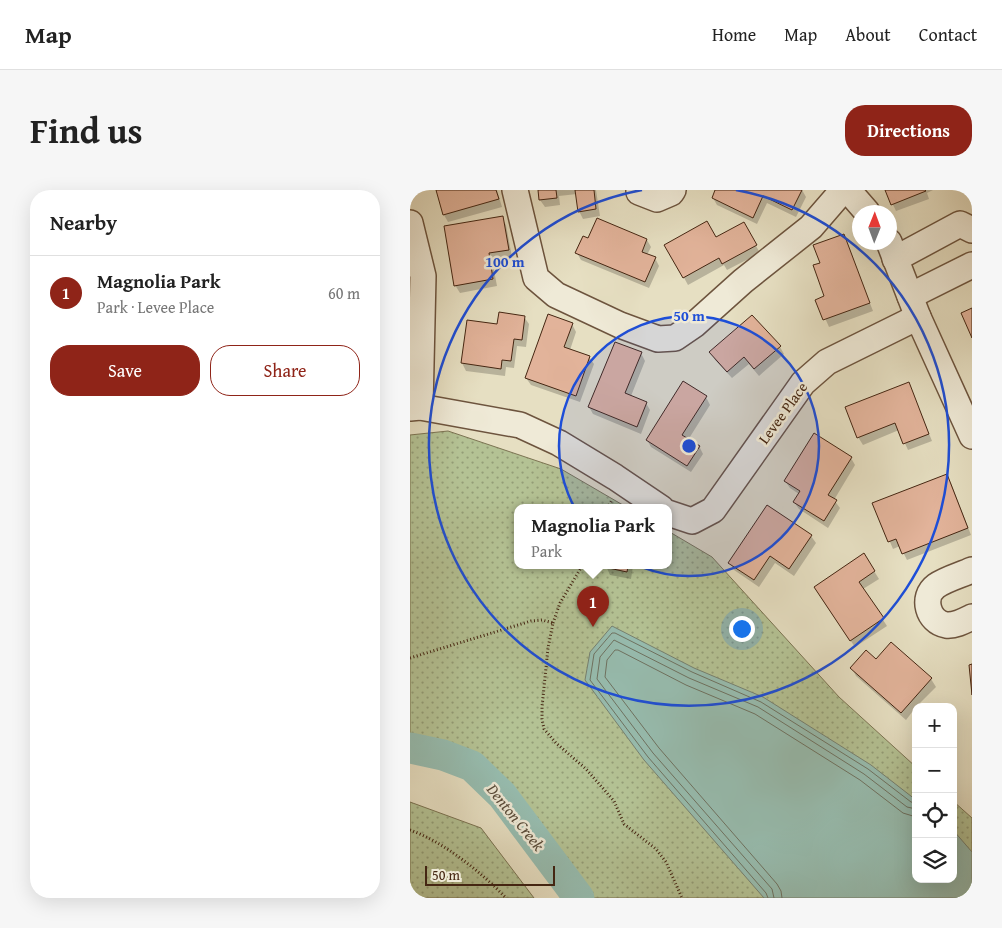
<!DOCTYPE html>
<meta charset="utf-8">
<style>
:root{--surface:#fff;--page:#f6f6f6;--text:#222;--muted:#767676;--line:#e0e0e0;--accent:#8f2418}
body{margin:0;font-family:"Gentium Book Plus",serif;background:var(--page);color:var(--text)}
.controls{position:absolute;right:15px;bottom:15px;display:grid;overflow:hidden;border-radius:10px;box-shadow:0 5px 20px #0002}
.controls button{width:45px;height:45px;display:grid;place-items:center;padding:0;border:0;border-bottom:1px solid var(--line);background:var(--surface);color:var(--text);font:25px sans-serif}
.compass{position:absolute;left:442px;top:15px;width:45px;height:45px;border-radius:50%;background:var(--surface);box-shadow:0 5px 20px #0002;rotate:1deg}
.scale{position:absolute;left:15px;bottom:12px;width:130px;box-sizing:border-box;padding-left:5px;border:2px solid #452612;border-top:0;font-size:14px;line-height:18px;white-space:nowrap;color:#452612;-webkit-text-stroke:4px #efead7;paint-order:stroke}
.you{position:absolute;left:331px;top:438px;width:18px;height:18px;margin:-12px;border:4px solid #fff;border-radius:50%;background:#1a73e8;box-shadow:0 0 0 8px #1a73e833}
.badge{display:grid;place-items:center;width:32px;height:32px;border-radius:50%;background:var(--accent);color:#fff;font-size:16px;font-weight:700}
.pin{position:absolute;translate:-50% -41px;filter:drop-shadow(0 1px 2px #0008)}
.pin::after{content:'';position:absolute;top:26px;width:18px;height:15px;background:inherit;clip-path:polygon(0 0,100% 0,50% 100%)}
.popup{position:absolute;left:104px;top:314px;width:158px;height:65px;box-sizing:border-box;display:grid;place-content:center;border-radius:10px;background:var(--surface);filter:drop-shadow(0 1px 4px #0005);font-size:16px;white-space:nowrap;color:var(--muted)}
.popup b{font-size:19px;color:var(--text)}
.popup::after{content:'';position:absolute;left:50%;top:100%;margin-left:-10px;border:10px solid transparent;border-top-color:var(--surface)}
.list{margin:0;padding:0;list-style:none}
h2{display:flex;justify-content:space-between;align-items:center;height:65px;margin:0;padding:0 20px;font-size:21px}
h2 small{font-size:16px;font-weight:400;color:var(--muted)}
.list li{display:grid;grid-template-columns:32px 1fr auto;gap:15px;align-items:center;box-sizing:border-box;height:75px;padding:0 20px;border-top:1px solid var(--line)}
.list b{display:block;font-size:19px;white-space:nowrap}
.list p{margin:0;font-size:16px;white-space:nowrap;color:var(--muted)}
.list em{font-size:16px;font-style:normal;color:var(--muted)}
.actions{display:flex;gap:10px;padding:15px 20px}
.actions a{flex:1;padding:11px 0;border:1px solid var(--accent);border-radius:20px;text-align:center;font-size:18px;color:var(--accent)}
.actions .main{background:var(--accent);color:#fff}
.icon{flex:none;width:28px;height:28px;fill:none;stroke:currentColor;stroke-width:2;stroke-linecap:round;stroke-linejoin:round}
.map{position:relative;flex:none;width:562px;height:708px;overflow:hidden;border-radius:20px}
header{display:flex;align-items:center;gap:30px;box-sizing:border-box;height:70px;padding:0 25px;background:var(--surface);border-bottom:1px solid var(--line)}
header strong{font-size:24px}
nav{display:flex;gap:28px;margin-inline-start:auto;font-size:18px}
.intro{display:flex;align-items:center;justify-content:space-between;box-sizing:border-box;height:120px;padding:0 30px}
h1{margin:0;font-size:35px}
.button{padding:12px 22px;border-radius:20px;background:var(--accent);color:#fff;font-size:18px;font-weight:700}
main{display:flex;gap:30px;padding:0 30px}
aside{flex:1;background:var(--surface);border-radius:20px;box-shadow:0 5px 20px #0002}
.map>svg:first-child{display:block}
.park{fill:url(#park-dots);stroke:#7c7453}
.water{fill:#97bdb0;stroke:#768171}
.shadow{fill:#0003}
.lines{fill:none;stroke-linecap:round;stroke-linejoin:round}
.shore{stroke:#6e7261;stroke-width:1}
.river{stroke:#97bdb0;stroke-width:31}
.building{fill:#e2b39a;stroke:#452612}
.minor-casing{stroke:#6d543e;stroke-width:28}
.path{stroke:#452612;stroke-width:3;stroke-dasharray:1 2.5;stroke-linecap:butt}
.minor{stroke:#efead7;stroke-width:25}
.ring{fill:none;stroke:#1d4ed8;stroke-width:2.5}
.labels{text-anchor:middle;stroke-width:5;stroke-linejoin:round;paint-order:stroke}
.street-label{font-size:15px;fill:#452612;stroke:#efead7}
.water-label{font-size:16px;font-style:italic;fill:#5a4c3a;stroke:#efead7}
.centre{fill:#1d4ed8;stroke:#efead7;stroke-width:2.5}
.ring-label{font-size:15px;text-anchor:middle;font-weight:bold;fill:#1d4ed8;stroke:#efead7;stroke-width:5;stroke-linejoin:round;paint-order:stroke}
</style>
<header>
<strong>Map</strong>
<nav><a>Home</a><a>Map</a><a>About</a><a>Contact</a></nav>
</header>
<div class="intro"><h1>Find us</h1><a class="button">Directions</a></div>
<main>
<aside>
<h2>Nearby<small></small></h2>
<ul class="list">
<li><span class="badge">1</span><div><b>Magnolia Park</b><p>Park · Levee Place</p></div><em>60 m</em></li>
</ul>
<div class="actions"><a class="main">Save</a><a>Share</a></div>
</aside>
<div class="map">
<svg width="562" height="708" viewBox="0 0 562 708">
<defs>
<pattern id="park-dots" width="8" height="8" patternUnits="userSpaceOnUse" patternTransform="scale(1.25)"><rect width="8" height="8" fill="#b4c294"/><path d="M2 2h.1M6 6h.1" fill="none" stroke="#949d77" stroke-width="1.8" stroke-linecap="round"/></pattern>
</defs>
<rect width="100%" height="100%" fill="#e6dfc2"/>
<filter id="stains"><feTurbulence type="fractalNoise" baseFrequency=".004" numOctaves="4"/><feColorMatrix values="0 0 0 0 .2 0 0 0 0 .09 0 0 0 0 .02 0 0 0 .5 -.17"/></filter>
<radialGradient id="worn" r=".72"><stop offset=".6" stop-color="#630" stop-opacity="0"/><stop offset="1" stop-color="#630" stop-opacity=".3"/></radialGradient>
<!-- park -->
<g class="park">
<polygon points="38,241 151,279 218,318 108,318 108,376 258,376 258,341 302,367 429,507 506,577 506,689 543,689 543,611 562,628 562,708 169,708 92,605 62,576 33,565 0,558 0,245"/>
<polygon points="0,612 71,638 124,708 0,708"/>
</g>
<!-- water -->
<polygon class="water" points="202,436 284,478 353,507 461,575 506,610 506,689 543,689 543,640 562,662 562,708 354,708 234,570 175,490 180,462"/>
<!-- shadow -->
<g class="shadow">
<polygon points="27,0 87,0 92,17 38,32 34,25"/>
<polygon points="129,0 186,0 190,26 173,29 169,21 167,4 149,6 150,15 135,17 130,10"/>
<polygon points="307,0 392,0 396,7 386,27 357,13 347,34 307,15 303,8"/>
<polygon points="476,0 523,0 517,3 519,9 486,21"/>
<polygon points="92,28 96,35 102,67 82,70 87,96 50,103 45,95"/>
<polygon points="333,33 350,63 317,80 314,75 278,95 256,55 306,48"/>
<polygon points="433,45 463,121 419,137 407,110 416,107 412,73"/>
<polygon points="179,50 237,50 241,57 237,65 245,68 249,76 239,98 171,70 167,63"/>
<polygon points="114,127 119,134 116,157 107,156 104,178 96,177 95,186 56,181 52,173 58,131 88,135"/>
<polygon points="162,134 166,142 160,160 179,167 184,174 170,212 121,195 116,188"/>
<polygon points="370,157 374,164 349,186 339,174 322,188 305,170 301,162"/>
<polygon points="231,163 235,171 221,206 236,213 240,220 231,244 183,224 179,217"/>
<polygon points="499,194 522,251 498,260 489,240 453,255 448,247"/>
<polygon points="296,207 300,215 278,250 289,256 293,264 281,282 241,257 237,250"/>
<polygon points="441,268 445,275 424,310 430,318 418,338 389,319 384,312 389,304 380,298 375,291"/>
<polygon points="541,293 561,345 497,370 490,356 483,359 464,314"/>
<polygon points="401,346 406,353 384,386 365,373 349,397 324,380 320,373"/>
<polygon points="196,376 223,376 221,389 200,385"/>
<polygon points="464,381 469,389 453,399 477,436 445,457 409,405"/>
<polygon points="481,453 521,489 526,497 506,517 496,530 446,486 442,478 466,470"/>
</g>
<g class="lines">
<!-- shore -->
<g class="shore">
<polyline points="358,708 356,703 238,567 180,490 184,464 202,443 205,443 282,482 351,512 458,579 501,612 506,613"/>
<polyline points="364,708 362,699 243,563 187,489 190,467 204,450 279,488 348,517 454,584 497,617 506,619"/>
<polyline points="372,708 371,701 367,694 249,558 195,487 197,470 205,460 208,460 276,495 345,524 450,590 493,623 506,627"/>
</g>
<!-- river -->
<polyline class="river" points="0,558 33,565 62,576 92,605 169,708"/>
</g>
<!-- building -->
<g class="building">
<polygon points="26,0 86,0 89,9 33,25"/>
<polygon points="128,0 146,0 147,8 129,10"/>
<polygon points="165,0 184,0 186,19 168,22"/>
<polygon points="305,0 392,0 382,20 353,6 343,28 302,8"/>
<polygon points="475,0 515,0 516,1 481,15"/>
<polygon points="93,26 99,60 79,63 83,89 44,96 34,36"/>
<polygon points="187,28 237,49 232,62 246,67 235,92 165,63 173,46 178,48"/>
<polygon points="297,31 306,47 334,32 347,55 312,74 309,68 273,88 254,55"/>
<polygon points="434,44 460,113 413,130 405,110 414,106 403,75 410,73 403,55"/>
<polygon points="562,118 562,148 551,123"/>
<polygon points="89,122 115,126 112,150 104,149 101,171 92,170 91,179 51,173 57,130 87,134"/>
<polygon points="138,124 163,133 154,157 180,166 166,206 115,188"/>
<polygon points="342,125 371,156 344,179 334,167 317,182 299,162"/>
<polygon points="205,152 232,162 215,203 237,212 227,237 178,217"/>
<polygon points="273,191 297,206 272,245 290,256 277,276 236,250"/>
<polygon points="499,192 519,244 493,254 485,233 447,248 435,217"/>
<polygon points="404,243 442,267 418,305 427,310 414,331 383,312 390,301 374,291"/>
<polygon points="537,284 558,338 492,364 486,349 478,352 462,313"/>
<polygon points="357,315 402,345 379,379 360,366 344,390 318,373"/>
<polygon points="454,363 465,381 449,392 474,428 440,451 404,397"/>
<polygon points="195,376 218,376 217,382 194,377"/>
<polygon points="481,452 522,488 491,523 440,478 456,460 466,469"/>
<polygon points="562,474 562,505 559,475"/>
</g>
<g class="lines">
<defs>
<g id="minor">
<polyline points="105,0 126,88 146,105 210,135 248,149 265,148 284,135 333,91 401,37 433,0"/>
<polyline points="229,0 229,2 247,9 261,3 263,0"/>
<polyline points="436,0 444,7 457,22"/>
<polyline points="0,33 13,86 10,217"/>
<polyline points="479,52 508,127 562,246"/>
<polyline points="485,69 550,34 562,40"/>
<polyline points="500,106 562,75"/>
<polyline points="0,218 10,217 110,235 149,253 205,287 251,318"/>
<polyline points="258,323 282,331 303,320 393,193 417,172 508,127"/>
<path d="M562,380C551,385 536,389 526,396C511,407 518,432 536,435C545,436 554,431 562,427"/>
</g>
</defs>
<!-- minor casing -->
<use href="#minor" class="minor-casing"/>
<!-- path -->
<g class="path">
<polyline points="197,318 202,310"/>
<polyline points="143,433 150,413 172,376"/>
<polyline points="0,468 121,431 132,430 143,433 138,458 132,517 132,529 134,539 146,553 176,579 204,611 214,634 246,659 256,672 272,708"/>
<path d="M0,640C34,652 72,683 96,708"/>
</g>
<!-- minor -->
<use href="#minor" class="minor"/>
</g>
<!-- distance rings -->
<circle cx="279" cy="256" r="130" fill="#1d4ed8" fill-opacity=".12"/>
<g class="ring">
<circle cx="279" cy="256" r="130"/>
<path d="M326 0A260 260 0 1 1 232 0"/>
</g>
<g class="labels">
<!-- street labels -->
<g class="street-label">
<text transform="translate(373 223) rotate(-54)" y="5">Levee Place</text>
</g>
<!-- water labels -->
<g class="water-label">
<text transform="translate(106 627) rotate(51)" y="6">Denton Creek</text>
</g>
</g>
<circle cx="279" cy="256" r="8" class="centre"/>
<g class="ring-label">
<text x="95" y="77">100 m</text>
<text x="279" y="131">50 m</text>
</g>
<rect width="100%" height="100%" filter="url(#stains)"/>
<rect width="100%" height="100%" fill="url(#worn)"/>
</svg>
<div class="controls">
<button>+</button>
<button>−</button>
<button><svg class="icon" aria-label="locate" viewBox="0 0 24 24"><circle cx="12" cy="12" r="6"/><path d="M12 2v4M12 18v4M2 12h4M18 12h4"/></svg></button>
<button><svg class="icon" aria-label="layers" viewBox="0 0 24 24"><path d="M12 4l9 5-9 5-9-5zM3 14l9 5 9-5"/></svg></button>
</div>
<svg class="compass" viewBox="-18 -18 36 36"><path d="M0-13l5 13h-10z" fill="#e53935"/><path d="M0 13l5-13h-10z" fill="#767676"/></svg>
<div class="scale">50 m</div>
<div class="you"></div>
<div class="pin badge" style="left:183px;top:437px">1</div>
<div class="popup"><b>Magnolia Park</b>Park</div>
</div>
</main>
